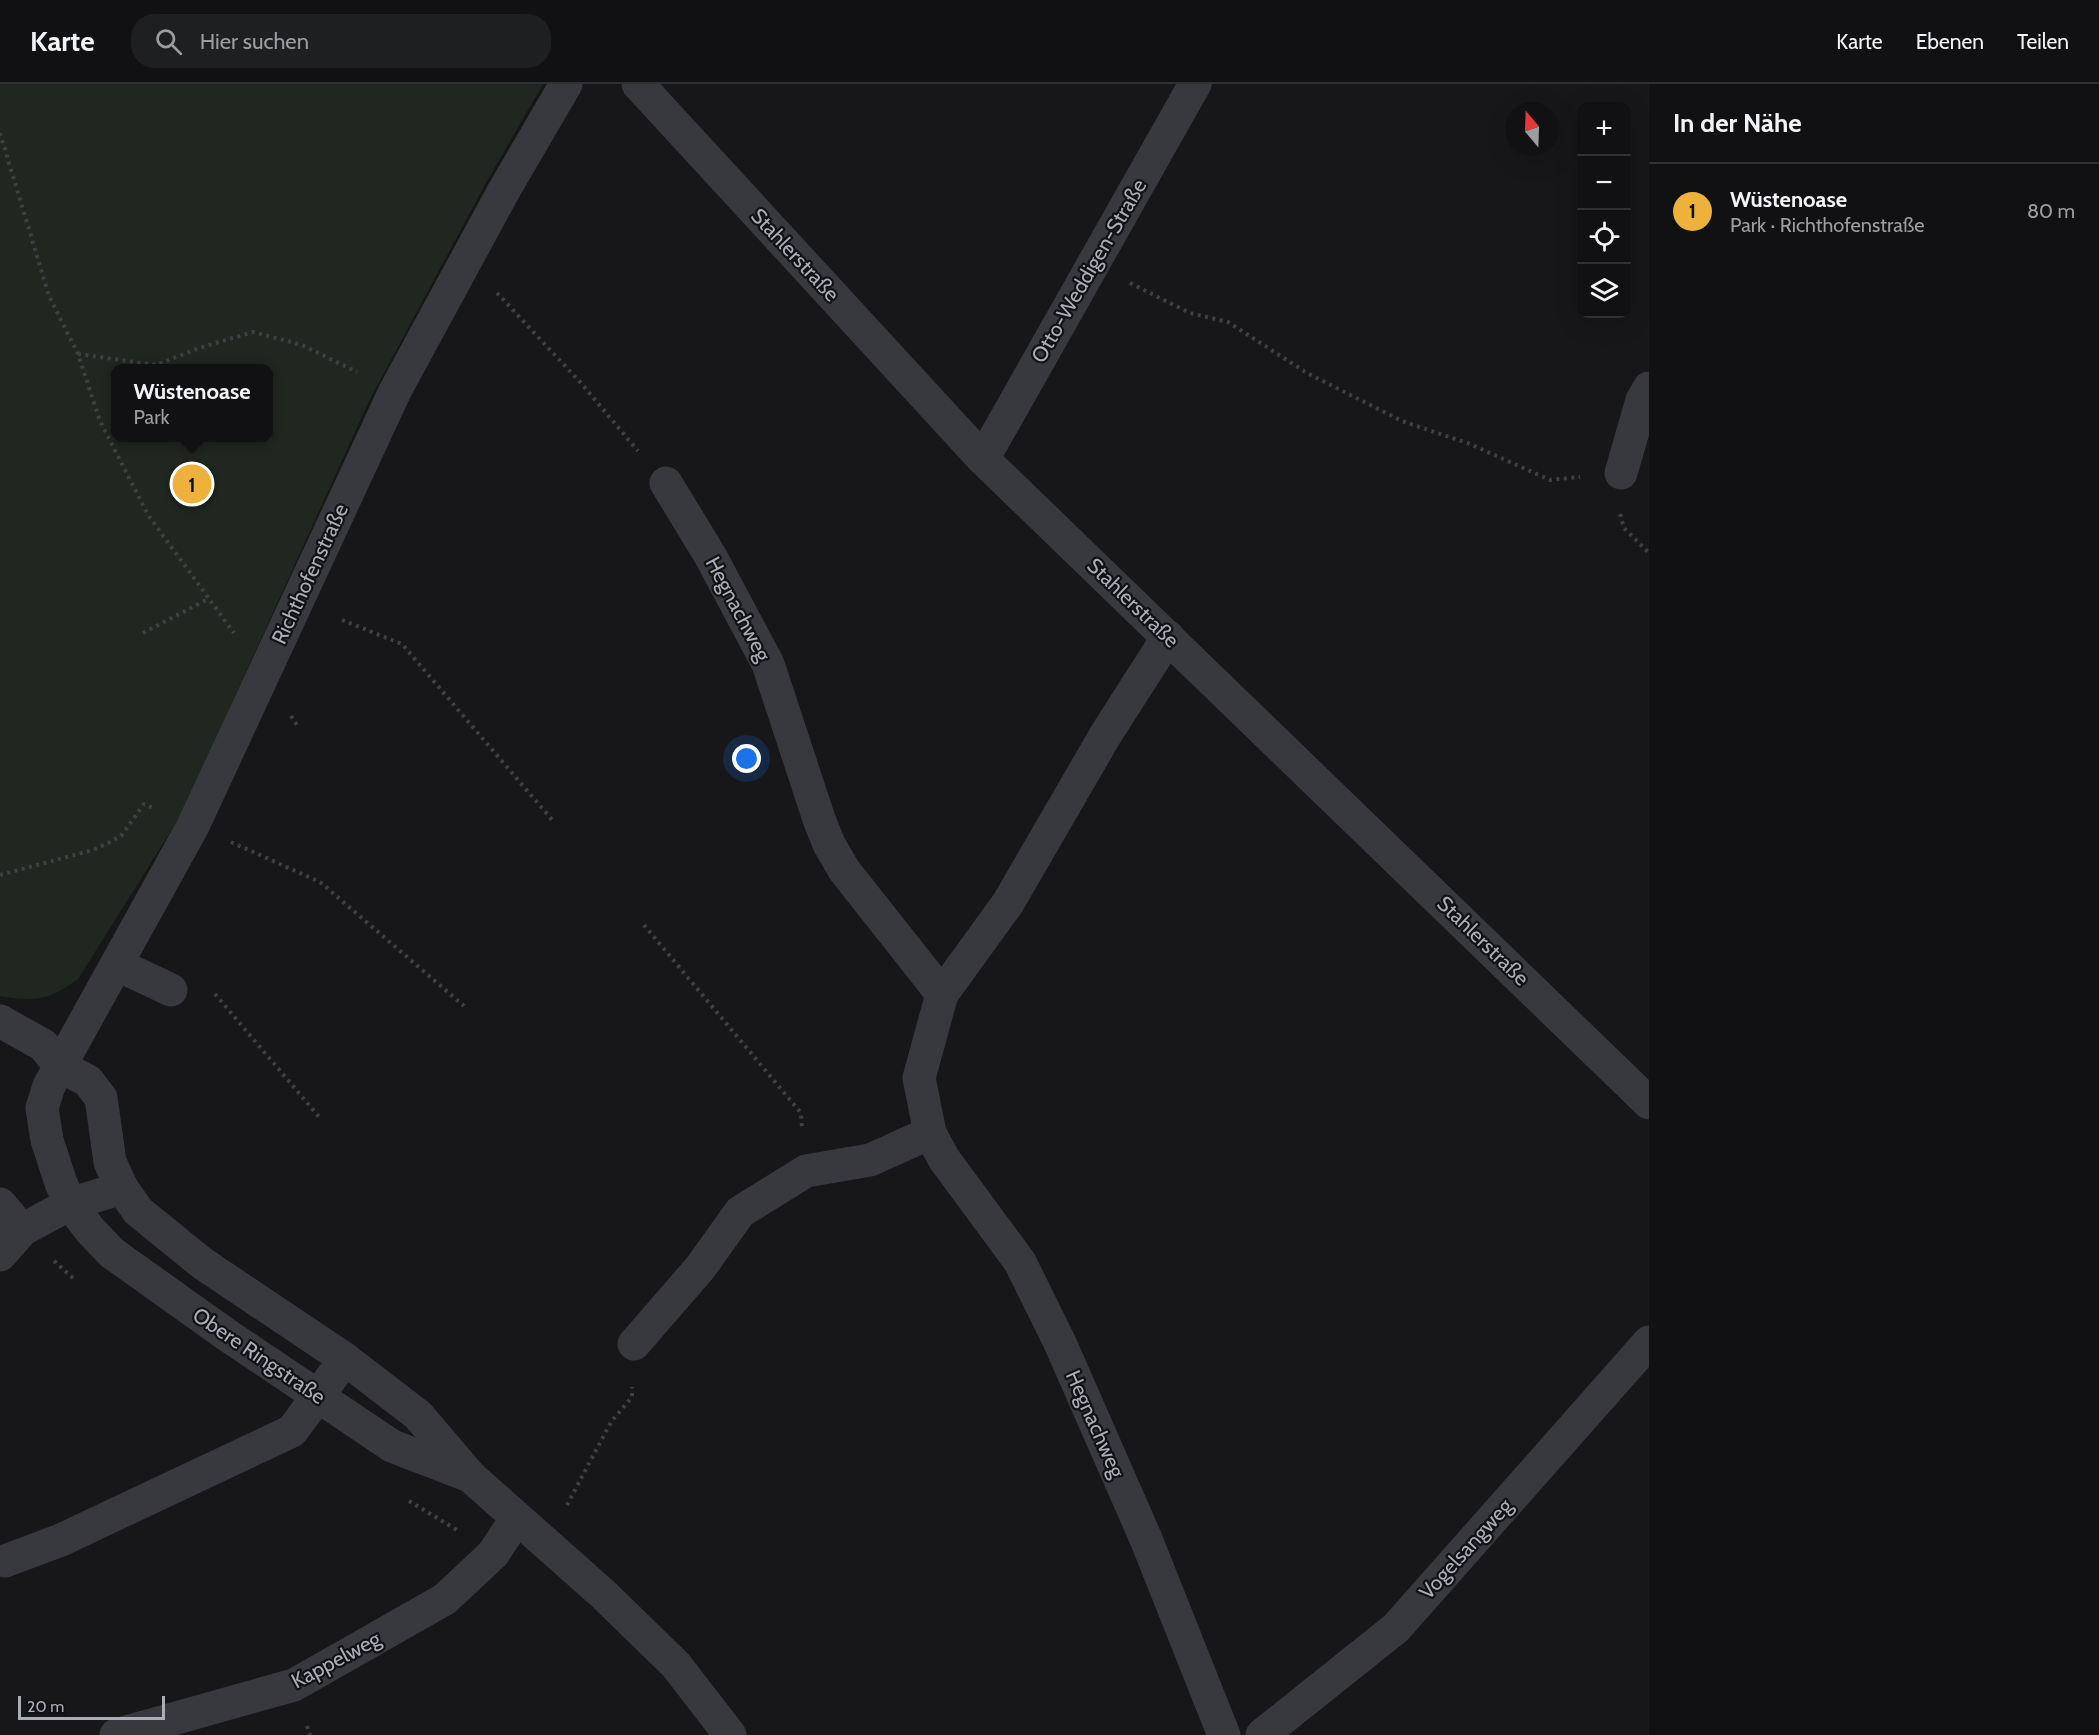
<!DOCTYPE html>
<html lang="de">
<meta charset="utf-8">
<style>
:root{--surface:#111113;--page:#1e1f21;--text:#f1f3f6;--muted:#9c9da0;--line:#303133;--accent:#eeb13b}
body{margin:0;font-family:Cabin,sans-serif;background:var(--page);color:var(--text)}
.controls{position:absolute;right:18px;top:18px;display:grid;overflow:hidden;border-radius:12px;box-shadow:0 6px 24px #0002}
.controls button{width:54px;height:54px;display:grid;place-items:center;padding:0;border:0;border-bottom:2px solid var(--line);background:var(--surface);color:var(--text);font:30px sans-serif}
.compass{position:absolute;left:1505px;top:18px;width:54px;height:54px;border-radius:50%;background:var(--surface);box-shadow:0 6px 24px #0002;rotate:341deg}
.scale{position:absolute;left:18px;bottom:15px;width:147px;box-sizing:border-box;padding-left:6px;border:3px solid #aaaeb9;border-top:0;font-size:16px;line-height:21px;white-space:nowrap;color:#aaaeb9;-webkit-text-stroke:4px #121214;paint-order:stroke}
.you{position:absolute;left:747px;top:675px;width:21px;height:21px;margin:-15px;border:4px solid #fff;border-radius:50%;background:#1a73e8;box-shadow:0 0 0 9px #1a73e833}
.badge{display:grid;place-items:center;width:39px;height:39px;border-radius:50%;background:var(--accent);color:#111;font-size:20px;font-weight:700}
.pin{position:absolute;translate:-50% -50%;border:3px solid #fff;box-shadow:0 2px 6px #0006}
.popup{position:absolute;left:111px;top:280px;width:162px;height:78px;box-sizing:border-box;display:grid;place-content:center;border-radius:12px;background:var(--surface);filter:drop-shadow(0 2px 4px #0005);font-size:20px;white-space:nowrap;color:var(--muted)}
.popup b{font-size:22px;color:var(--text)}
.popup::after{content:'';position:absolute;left:50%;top:100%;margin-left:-12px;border:12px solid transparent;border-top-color:var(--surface)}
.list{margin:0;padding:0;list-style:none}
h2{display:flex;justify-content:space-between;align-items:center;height:78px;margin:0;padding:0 24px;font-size:26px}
h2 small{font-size:20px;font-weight:400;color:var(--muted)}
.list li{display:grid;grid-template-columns:39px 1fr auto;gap:18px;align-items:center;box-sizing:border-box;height:96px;padding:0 24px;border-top:2px solid var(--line)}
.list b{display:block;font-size:22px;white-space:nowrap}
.list p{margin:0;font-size:20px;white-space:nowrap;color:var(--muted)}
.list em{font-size:20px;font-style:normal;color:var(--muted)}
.icon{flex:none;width:33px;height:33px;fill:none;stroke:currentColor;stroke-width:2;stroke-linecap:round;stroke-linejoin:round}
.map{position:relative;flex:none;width:1649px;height:1651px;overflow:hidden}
header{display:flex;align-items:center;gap:36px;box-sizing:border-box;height:84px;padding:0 30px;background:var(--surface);border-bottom:2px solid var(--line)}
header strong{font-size:28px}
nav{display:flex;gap:33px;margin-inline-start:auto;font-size:21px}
.search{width:420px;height:54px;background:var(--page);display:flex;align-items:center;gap:15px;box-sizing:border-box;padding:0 21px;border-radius:24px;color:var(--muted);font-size:22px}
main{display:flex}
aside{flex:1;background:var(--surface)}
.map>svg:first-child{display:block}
.green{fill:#1f2720;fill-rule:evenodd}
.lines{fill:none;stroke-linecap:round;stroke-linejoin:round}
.path{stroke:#3e4045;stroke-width:4;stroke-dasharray:3 4.5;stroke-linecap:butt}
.minor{stroke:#38393e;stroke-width:33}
.labels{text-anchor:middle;stroke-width:4.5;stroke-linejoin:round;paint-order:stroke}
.street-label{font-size:21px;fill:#aaaeb9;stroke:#121214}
</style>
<header>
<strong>Karte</strong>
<div class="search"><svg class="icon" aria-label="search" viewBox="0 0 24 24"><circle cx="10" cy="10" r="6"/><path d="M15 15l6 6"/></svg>Hier suchen</div>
<nav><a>Karte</a><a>Ebenen</a><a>Teilen</a></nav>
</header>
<main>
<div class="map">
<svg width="1649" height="1651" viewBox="0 0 1649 1651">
<rect width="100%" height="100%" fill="#171719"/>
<!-- green -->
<path class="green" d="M0,0H543L487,97L369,317L181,731L78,895C50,916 34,918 0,912ZM116,284H268V354H116Z"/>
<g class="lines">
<!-- path -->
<g class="path">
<polyline points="0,49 49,212 78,270 100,337 148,431 234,549"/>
<polyline points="1130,199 1190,229 1228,238 1307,289 1402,337 1470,360 1550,396 1580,393"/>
<polyline points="497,209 581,299 638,367"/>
<polyline points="78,270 156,281 199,264 253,248 302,261 357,288"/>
<polyline points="1620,430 1624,444 1649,469"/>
<polyline points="342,536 402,560 553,737"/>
<polyline points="143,549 208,515"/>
<polyline points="291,632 297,641"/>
<polyline points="231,758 320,798 464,922"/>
<polyline points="0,791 93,766 108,759 121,752 144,720 153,724"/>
<polyline points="644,841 801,1029 802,1045"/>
<polyline points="215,910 320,1034"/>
<polyline points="54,1177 75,1196"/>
<polyline points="409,1417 457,1446"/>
<polyline points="567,1421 611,1338 632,1313 632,1303"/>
<polyline points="307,1642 310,1651"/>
</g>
<!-- minor -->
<g class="minor">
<polyline points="638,0 983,375 1649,1019"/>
<polyline points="983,375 1195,0"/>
<polyline points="1621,389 1642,316 1649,304"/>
<polyline points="666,399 711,473 768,580 819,735 829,760 844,786 942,910"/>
<polyline points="1168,553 1106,650 1008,819 942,910 919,994 930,1049 944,1075 1020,1178 1060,1259 1146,1455 1224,1651"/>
<polyline points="118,881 171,906"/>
<polyline points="0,937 43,961 60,982 88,997 101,1014 110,1078 122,1104 138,1127 202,1179 345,1275 418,1331 470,1392 603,1510 676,1581 730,1651"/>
<polyline points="0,1120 22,1146"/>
<polyline points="0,1171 22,1146 70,1120 122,1104"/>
<polyline points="634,1260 700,1184 740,1128 806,1087 870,1076 930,1049"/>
<polyline points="470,1392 392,1362 227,1251 112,1169 90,1146 70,1120 61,1099 47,1056 42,1024 49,1002 193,742 395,307 503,108 566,0"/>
<polyline points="5,1477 61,1456 292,1347 345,1275"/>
<polyline points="116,1651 294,1601 445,1515 493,1470 517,1434"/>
<polyline points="1262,1651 1396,1544 1649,1258"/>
</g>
</g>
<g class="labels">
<!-- street labels -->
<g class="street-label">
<text transform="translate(795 171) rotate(47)" y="7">Stahlerstraße</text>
<text transform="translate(1089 187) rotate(-60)" y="7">Otto-Weddigen-Straße</text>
<text transform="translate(310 490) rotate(-65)" y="7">Richthofenstraße</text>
<text transform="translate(1133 519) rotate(44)" y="7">Stahlerstraße</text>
<text transform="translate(738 525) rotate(62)" y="7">Hegnachweg</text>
<text transform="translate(1483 857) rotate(44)" y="7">Stahlerstraße</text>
<text transform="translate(259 1272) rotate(34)" y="7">Obere Ringstraße</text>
<text transform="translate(1095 1340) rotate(66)" y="7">Hegnachweg</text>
<text transform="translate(1466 1465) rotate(-48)" y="7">Vogelsangweg</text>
<text transform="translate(336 1576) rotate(-28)" y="7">Kappelweg</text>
</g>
</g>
</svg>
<div class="controls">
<button>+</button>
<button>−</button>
<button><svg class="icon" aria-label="locate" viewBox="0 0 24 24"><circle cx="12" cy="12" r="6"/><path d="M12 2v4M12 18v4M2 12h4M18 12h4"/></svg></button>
<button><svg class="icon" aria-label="layers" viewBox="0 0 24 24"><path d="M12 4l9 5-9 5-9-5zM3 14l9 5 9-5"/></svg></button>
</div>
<svg class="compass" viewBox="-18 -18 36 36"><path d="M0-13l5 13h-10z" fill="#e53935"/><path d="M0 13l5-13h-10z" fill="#9c9da0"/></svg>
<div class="scale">20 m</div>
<div class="you"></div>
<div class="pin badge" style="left:192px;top:400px">1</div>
<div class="popup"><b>Wüstenoase</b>Park</div>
</div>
<aside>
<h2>In der Nähe<small></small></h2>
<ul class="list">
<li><span class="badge">1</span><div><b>Wüstenoase</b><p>Park · Richthofenstraße</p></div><em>80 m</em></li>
</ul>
</aside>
</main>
